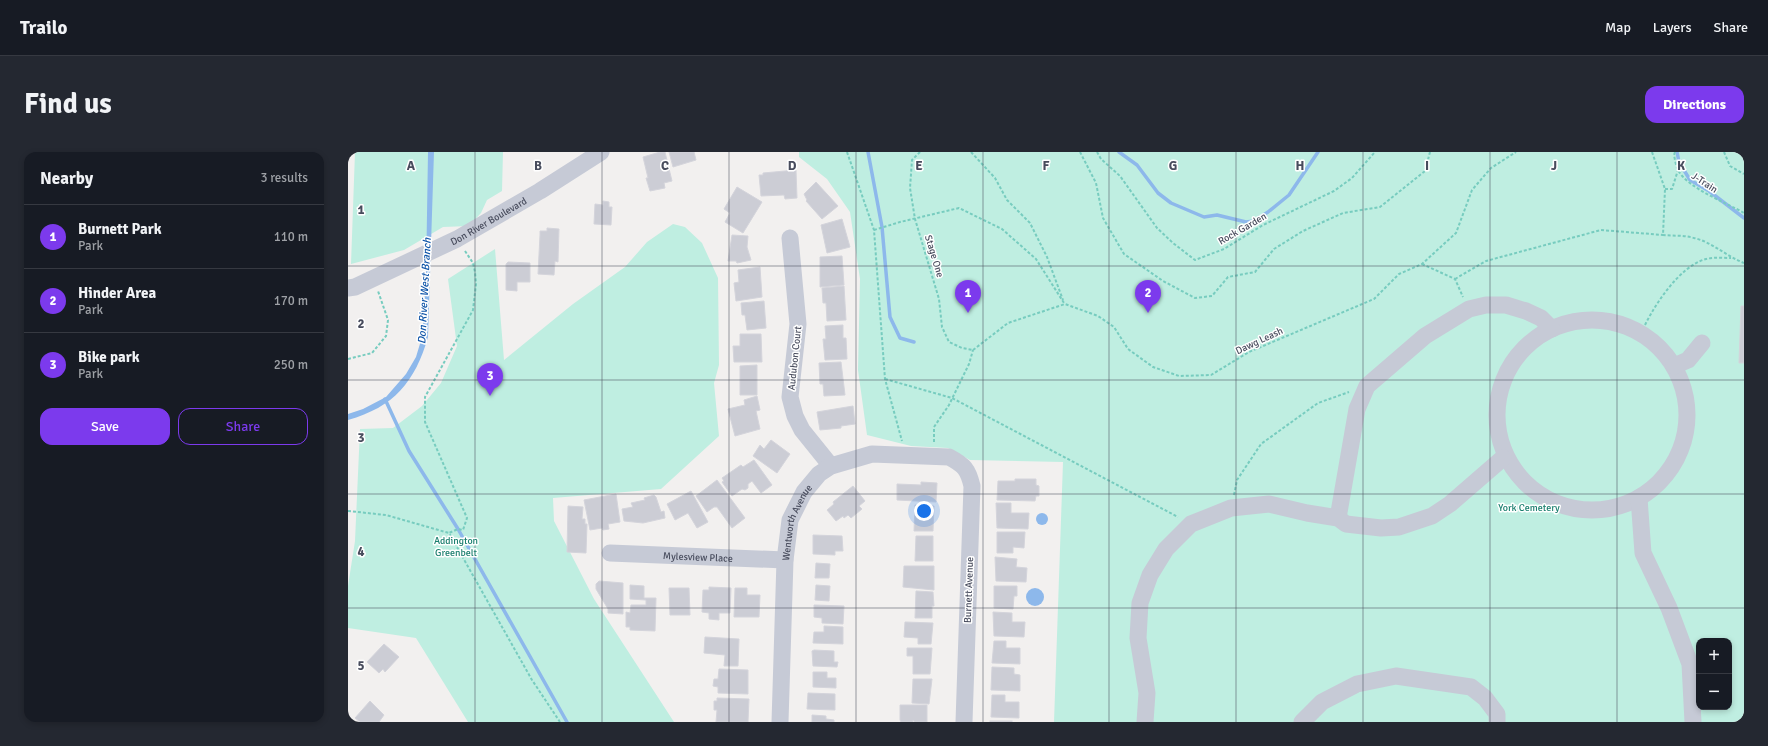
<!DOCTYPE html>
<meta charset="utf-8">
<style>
:root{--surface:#171b24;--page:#242831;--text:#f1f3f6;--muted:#9ea1a6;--line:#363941;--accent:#7c3aed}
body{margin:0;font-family:Signika,sans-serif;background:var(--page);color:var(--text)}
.controls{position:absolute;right:12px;bottom:12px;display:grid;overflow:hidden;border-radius:8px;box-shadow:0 2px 6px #0003}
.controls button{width:36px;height:36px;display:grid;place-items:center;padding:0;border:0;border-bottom:1px solid var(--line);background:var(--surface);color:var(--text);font:20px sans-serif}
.you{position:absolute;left:576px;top:359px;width:14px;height:14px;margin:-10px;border:3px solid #fff;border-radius:50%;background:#1a73e8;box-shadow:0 0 0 6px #1a73e833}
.badge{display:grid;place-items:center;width:26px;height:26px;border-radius:50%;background:var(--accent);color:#fff;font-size:13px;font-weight:700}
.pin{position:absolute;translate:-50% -33px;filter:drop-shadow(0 1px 2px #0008)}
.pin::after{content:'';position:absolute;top:21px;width:14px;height:12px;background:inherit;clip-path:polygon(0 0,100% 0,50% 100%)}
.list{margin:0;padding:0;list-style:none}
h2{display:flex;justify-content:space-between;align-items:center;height:52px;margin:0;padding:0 16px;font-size:17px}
h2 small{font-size:13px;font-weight:400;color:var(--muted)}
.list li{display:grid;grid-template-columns:26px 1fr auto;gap:12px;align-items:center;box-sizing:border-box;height:64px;padding:0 16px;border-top:1px solid var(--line)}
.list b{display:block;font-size:15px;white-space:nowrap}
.list p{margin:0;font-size:13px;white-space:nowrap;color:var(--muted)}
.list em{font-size:13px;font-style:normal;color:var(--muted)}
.actions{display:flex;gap:8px;padding:12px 16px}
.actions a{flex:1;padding:9px 0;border:1px solid var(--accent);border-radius:12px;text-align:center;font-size:14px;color:var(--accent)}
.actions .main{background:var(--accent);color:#fff}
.map{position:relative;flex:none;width:1396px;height:570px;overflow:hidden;border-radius:12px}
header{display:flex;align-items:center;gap:24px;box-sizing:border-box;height:56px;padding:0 20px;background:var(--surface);border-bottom:1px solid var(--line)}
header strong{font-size:19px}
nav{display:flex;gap:22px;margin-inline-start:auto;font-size:14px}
.intro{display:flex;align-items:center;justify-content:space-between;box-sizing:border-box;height:96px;padding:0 24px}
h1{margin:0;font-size:28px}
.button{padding:10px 18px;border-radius:12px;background:var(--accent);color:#fff;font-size:14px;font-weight:700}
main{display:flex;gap:24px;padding:0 24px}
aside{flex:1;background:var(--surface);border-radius:12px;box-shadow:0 2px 6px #0003}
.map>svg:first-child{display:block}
.green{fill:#bfeee1;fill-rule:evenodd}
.water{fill:#8db8eb}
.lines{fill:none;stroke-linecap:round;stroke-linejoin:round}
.stream{stroke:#8db8eb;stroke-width:3.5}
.building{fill:#cccdd5;stroke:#d4d4db}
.path{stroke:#77ccbf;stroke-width:2;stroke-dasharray:3 2;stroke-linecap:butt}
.minor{stroke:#c6cad6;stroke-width:17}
.grid{fill:none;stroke:#484c5d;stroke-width:1;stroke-opacity:0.55}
.labels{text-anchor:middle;stroke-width:3;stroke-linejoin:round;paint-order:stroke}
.street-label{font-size:10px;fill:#484c5d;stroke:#fff}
.park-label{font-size:10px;fill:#197e6d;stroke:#fff}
.water-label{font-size:11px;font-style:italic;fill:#0f55a9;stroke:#fff}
.grid-label{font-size:13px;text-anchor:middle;font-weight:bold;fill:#484c5d;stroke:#fff;stroke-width:3;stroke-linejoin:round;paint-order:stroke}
</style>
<header>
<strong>Trailo</strong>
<nav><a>Map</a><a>Layers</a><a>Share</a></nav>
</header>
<div class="intro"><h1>Find us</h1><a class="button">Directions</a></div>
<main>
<aside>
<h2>Nearby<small>3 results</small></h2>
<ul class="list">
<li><span class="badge">1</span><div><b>Burnett Park</b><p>Park</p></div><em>110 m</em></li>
<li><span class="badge">2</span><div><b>Hinder Area</b><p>Park</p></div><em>170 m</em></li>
<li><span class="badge">3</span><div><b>Bike park</b><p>Park</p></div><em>250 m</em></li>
</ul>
<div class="actions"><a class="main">Save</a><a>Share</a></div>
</aside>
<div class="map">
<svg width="1396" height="570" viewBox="0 0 1396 570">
<rect width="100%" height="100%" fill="#f2f0ef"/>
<!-- green -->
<g class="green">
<polygon points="7,0 155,0 154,39 139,48 133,61 121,74 95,75 56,98 3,112"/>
<path d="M451,0H1396V570H706L715,310L622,308L600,296L563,294L519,283L510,218L512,127L502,60L479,27L451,5ZM1351,489H1381V555H1351Z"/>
<polygon points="325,72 337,75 354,91 370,126 371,213 366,231 371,284 313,337 205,346 206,369 246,447 326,570 120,570 68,486 0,476 0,434 7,389 12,277 45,276 74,254 93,231 109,194 100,127 147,97 156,208 225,152 277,115 299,90"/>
</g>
<!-- water -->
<g class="water">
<path d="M80,0H86L80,185C67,230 46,255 0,268V262L15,257L38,245L58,222L68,205L74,185L78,124Z"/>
<circle cx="694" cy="367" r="6"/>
<circle cx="687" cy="445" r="9"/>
</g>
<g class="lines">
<!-- stream -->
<g class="stream">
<polyline points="520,0 534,75 542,165 552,186 566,190"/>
<polyline points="771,0 789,13 810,41 823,51 856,65 869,63 898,70 906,69 920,60 941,43 970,0"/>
<polyline points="1329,0 1331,10 1342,28 1361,39 1396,66"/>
<polyline points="37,247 61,299 110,377 219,570"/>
</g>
</g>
<!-- building -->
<g class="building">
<polygon points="312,0 317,0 324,29 316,31 317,36 302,39 298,26 300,26 295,5"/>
<polygon points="321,0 346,0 348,8 325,15"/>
<polygon points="448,18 449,46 437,47 436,43 413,44 411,23 415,23 415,21"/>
<polygon points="468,30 490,54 474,67 458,49 459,48 456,42"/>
<polygon points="389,35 414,50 395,81 377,70 382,61 376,57"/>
<polygon points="255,49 261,50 261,55 264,55 263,73 246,72 247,52 255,53"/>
<polygon points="494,67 502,95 479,101 473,73"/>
<polygon points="199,76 211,77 210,110 207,109 206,123 190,122 192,83 192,79 199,79"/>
<polygon points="384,83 400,84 399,95 403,108 389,111 388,109 380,109"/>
<polygon points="494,104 496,133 472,135 472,105"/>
<polygon points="160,110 182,111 182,130 169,130 169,139 158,138 158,112"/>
<polygon points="412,115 414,145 388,149 386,131 391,130 390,118"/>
<polygon points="496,134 498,168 479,169 478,151 475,151 474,136"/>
<polygon points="416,149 418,176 399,178 397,163 394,163 393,151"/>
<polygon points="1393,154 1396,154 1396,211 1391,211"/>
<polygon points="495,173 495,186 498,186 499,207 477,208 475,187 478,187 477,174"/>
<polygon points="392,182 413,182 414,210 386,210 385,194 392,194"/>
<polygon points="493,210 497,243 476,244 475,232 472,232 471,211"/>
<polygon points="409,213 409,243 392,243 392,214"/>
<polygon points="409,244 412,258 408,259 412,277 387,284 380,257 397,253 396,248"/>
<polygon points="505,254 507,272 493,274 493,276 472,278 469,260"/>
<polygon points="423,288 442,302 429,321 405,304 412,293 416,297"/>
<polygon points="406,308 424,333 413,341 404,329 400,332 400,336 397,338 394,337 384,344 374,330 376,329 374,326 393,313 395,315"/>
<polygon points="667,327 688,327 688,333 691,334 691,344 688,344 687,349 649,348 650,329 667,329"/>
<polygon points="369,328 397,366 384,376 369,355 366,355 359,360 348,344"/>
<polygon points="573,330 589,331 588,350 549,348 549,332 573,333"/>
<polygon points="505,334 517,349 511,354 514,357 503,366 500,363 496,366 495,364 488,369 479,358 486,352 485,350"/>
<polygon points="343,339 360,370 349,376 340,361 327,368 319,352"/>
<polygon points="268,342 272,370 260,372 261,377 255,378 254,376 242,378 236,348"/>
<polygon points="306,343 308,345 313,360 316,359 317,366 295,371 276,369 274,357 285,355 283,351 297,348 296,346"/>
<polygon points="648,351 663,351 663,361 681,361 680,377 649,376"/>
<polygon points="567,353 586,354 585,379 566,379"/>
<polygon points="220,354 235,355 234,367 237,367 237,372 239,372 238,401 219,400"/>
<polygon points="649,380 677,380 676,396 665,395 665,401 649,401"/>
<polygon points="465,383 494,384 495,399 487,399 487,403 465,402"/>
<polygon points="568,384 585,384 585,409 567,409"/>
<polygon points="647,405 669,407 668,415 679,416 678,430 648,429"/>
<polygon points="468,411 482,412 481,426 467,426"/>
<polygon points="556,414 586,414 586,438 555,435"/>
<polygon points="251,429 275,431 275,462 260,461 260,457 248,437 248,432"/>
<polygon points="282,433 296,434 296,446 308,446 307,479 282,478 282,475 278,475 278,460 282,461 283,453 298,453 298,448 282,447"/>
<polygon points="468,433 482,434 481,449 467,448"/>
<polygon points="646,434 669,434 669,444 666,444 665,457 646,456"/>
<polygon points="361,435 383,436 382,461 371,461 371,468 361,467 361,461 354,460 355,438 361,438"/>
<polygon points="321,436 341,436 342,463 322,463"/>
<polygon points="387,436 399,436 399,443 412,443 411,465 386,465"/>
<polygon points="568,439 585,440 586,454 584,454 584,466 567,466"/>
<polygon points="466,453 496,454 495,472 474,471 474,466 466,465"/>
<polygon points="645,460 664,461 664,470 677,470 676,485 646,484"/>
<polygon points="557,470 585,471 583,492 570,492 570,486 556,485"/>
<polygon points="476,474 495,475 495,492 465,491 466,480 476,480"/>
<polygon points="357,485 391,487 390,514 376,514 377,503 356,501"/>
<polygon points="646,489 658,489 658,496 672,496 672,512 644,511"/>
<polygon points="36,492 51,505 37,520 35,517 31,521 19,510"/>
<polygon points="559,496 584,496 582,522 565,522 565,504 559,504"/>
<polygon points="466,498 486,499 486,510 490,510 489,515 465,514 464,499"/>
<polygon points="644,515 666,516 666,522 672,523 672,539 643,538"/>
<polygon points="371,517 400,518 400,542 370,541 370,535 365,534 366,527 370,527"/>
<polygon points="465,520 479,520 479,526 488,526 488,536 465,535"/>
<polygon points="565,527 584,527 581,552 564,551"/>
<polygon points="460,541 487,542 487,558 459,557"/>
<polygon points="644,543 657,543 657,550 671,550 671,566 643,565"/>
<polygon points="369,546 401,547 400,570 368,570 369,558 366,558 366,549 369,549"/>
<polygon points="22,549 36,563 31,570 12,570 7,566"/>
<polygon points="552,553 579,553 579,570 567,570 565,568 565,570 553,570 552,568"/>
<polygon points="464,563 478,564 478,567 486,568 486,570 464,570"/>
<rect x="642" y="569" width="22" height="1"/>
</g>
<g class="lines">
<!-- path -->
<g class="path">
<polyline points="499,0 526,78 537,227 554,289"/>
<polyline points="572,0 564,8 562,36 567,67 591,147 594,175 601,190 614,196 625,198"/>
<polyline points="623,0 647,26 659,48 682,71 699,105 715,148"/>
<polyline points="732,0 748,31 755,66 776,102 815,129 847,146 864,144 880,125 907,120 926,97 955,79 995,61 1032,55 1077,19 1082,0"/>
<polyline points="749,0 753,7 772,24 809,76 825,91 847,108 876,97 915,73 986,39 1004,26 1027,0"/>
<path d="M1304,0L1317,37L1315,83C1325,84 1336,83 1346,86C1364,90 1378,104 1396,111"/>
<path d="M1327,0L1326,3C1327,8 1328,14 1330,18C1339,36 1379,51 1396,61"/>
<polyline points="1376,0 1382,14 1396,22"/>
<polyline points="1317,37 1324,37 1330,18"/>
<polyline points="526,78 552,70 611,56 654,77 688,107 716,151"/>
<polyline points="117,99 125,111 127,120 128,132 125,158 77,245 77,270 119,366 115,378 110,377 101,381 184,528 212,570"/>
<polyline points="1074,112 1107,127 1115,145"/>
<polyline points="1107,127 1138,109 1253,78 1315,83"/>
<path d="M1293,182C1303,157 1331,114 1358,107C1366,105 1375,106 1383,106"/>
<polyline points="625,198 660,171 717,152 750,164 766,175 780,197 805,215 831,224 863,223 901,200 1026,147 1051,122 1074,112 1108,81 1124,38 1143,16 1168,0"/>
<polyline points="0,207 24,201 38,184 40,168 30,139"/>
<polyline points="537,227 604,246 830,365"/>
<polyline points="586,290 586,275 601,253 621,212 625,198"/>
<polyline points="886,343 889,328 913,292 970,251 1001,240"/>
<polyline points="0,359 38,363 101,381"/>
</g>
<!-- minor -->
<g class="minor">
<polyline points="442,86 450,172 442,245 447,264 454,278 483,314"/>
<path id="s1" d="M0,136L7,135L109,87L192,39L253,0"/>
<circle cx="1244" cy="263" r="95"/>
<polyline points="1326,214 1340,208 1354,191"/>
<polyline points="1291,346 1295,401 1321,456 1342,512 1345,570"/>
<polyline points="990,366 1009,257 1019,234 1077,184 1121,157 1138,153 1158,153 1178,159 1193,166 1204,177"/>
<path id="s2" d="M262,401L437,408"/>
<path id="s3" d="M432,570L437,408L442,368L456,340L471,322L483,314L524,302L601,305C616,313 620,317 624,334L616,570"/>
<polyline points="797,570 799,541 790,486 792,451 802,423 818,397 843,372 883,356 921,352 959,361 990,366 998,372 1033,376 1051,375 1084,364 1102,352 1155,306"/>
<polyline points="954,570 974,550 1009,532 1048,524 1123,535 1137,546 1149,562 1149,570"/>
</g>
</g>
<!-- grid -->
<path class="grid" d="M127,0V570M254,0V570M381,0V570M508,0V570M635,0V570M761,0V570M888,0V570M1015,0V570M1142,0V570M1269,0V570M0,114H1396M0,228H1396M0,342H1396M0,456H1396"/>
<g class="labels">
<!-- street labels -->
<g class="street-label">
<text transform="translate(1357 30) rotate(33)" y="4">J-Train</text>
<text dy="4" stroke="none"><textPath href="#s1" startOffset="156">Don River Boulevard</textPath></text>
<text transform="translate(894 76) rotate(-30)" y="4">Rock Garden</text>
<text transform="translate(587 104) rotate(73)" y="4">Stage One</text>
<text transform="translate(911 188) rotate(-25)" y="4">Dawg Leash</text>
<text transform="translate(446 206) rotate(-84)" y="4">Audubon Court</text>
<text dy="4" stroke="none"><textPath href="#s3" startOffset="202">Wentworth Avenue</textPath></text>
<text dy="4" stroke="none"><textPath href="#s2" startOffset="88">Mylesview Place</textPath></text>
<text transform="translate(620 438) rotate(-88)" y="4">Burnett Avenue</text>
</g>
<!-- park labels -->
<g class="park-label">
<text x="1181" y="359">York Cemetery</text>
<text x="108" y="392">Addington<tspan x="108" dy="12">Greenbelt</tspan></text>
</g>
<!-- water labels -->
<g class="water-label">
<text transform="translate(76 139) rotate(-87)" y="4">Don River West Branch</text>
</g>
</g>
<g class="grid-label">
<text x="63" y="18">A</text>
<text x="190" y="18">B</text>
<text x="317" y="18">C</text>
<text x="444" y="18">D</text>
<text x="571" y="18">E</text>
<text x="698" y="18">F</text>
<text x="825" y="18">G</text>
<text x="952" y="18">H</text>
<text x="1079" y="18">I</text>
<text x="1206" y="18">J</text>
<text x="1333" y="18">K</text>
<text x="13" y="62">1</text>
<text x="13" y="176">2</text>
<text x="13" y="290">3</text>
<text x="13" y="404">4</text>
<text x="13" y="518">5</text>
</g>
</svg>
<div class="controls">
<button>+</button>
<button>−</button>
</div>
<div class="you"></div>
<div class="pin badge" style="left:620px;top:161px">1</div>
<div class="pin badge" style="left:800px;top:161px">2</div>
<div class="pin badge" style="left:142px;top:244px">3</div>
</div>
</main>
